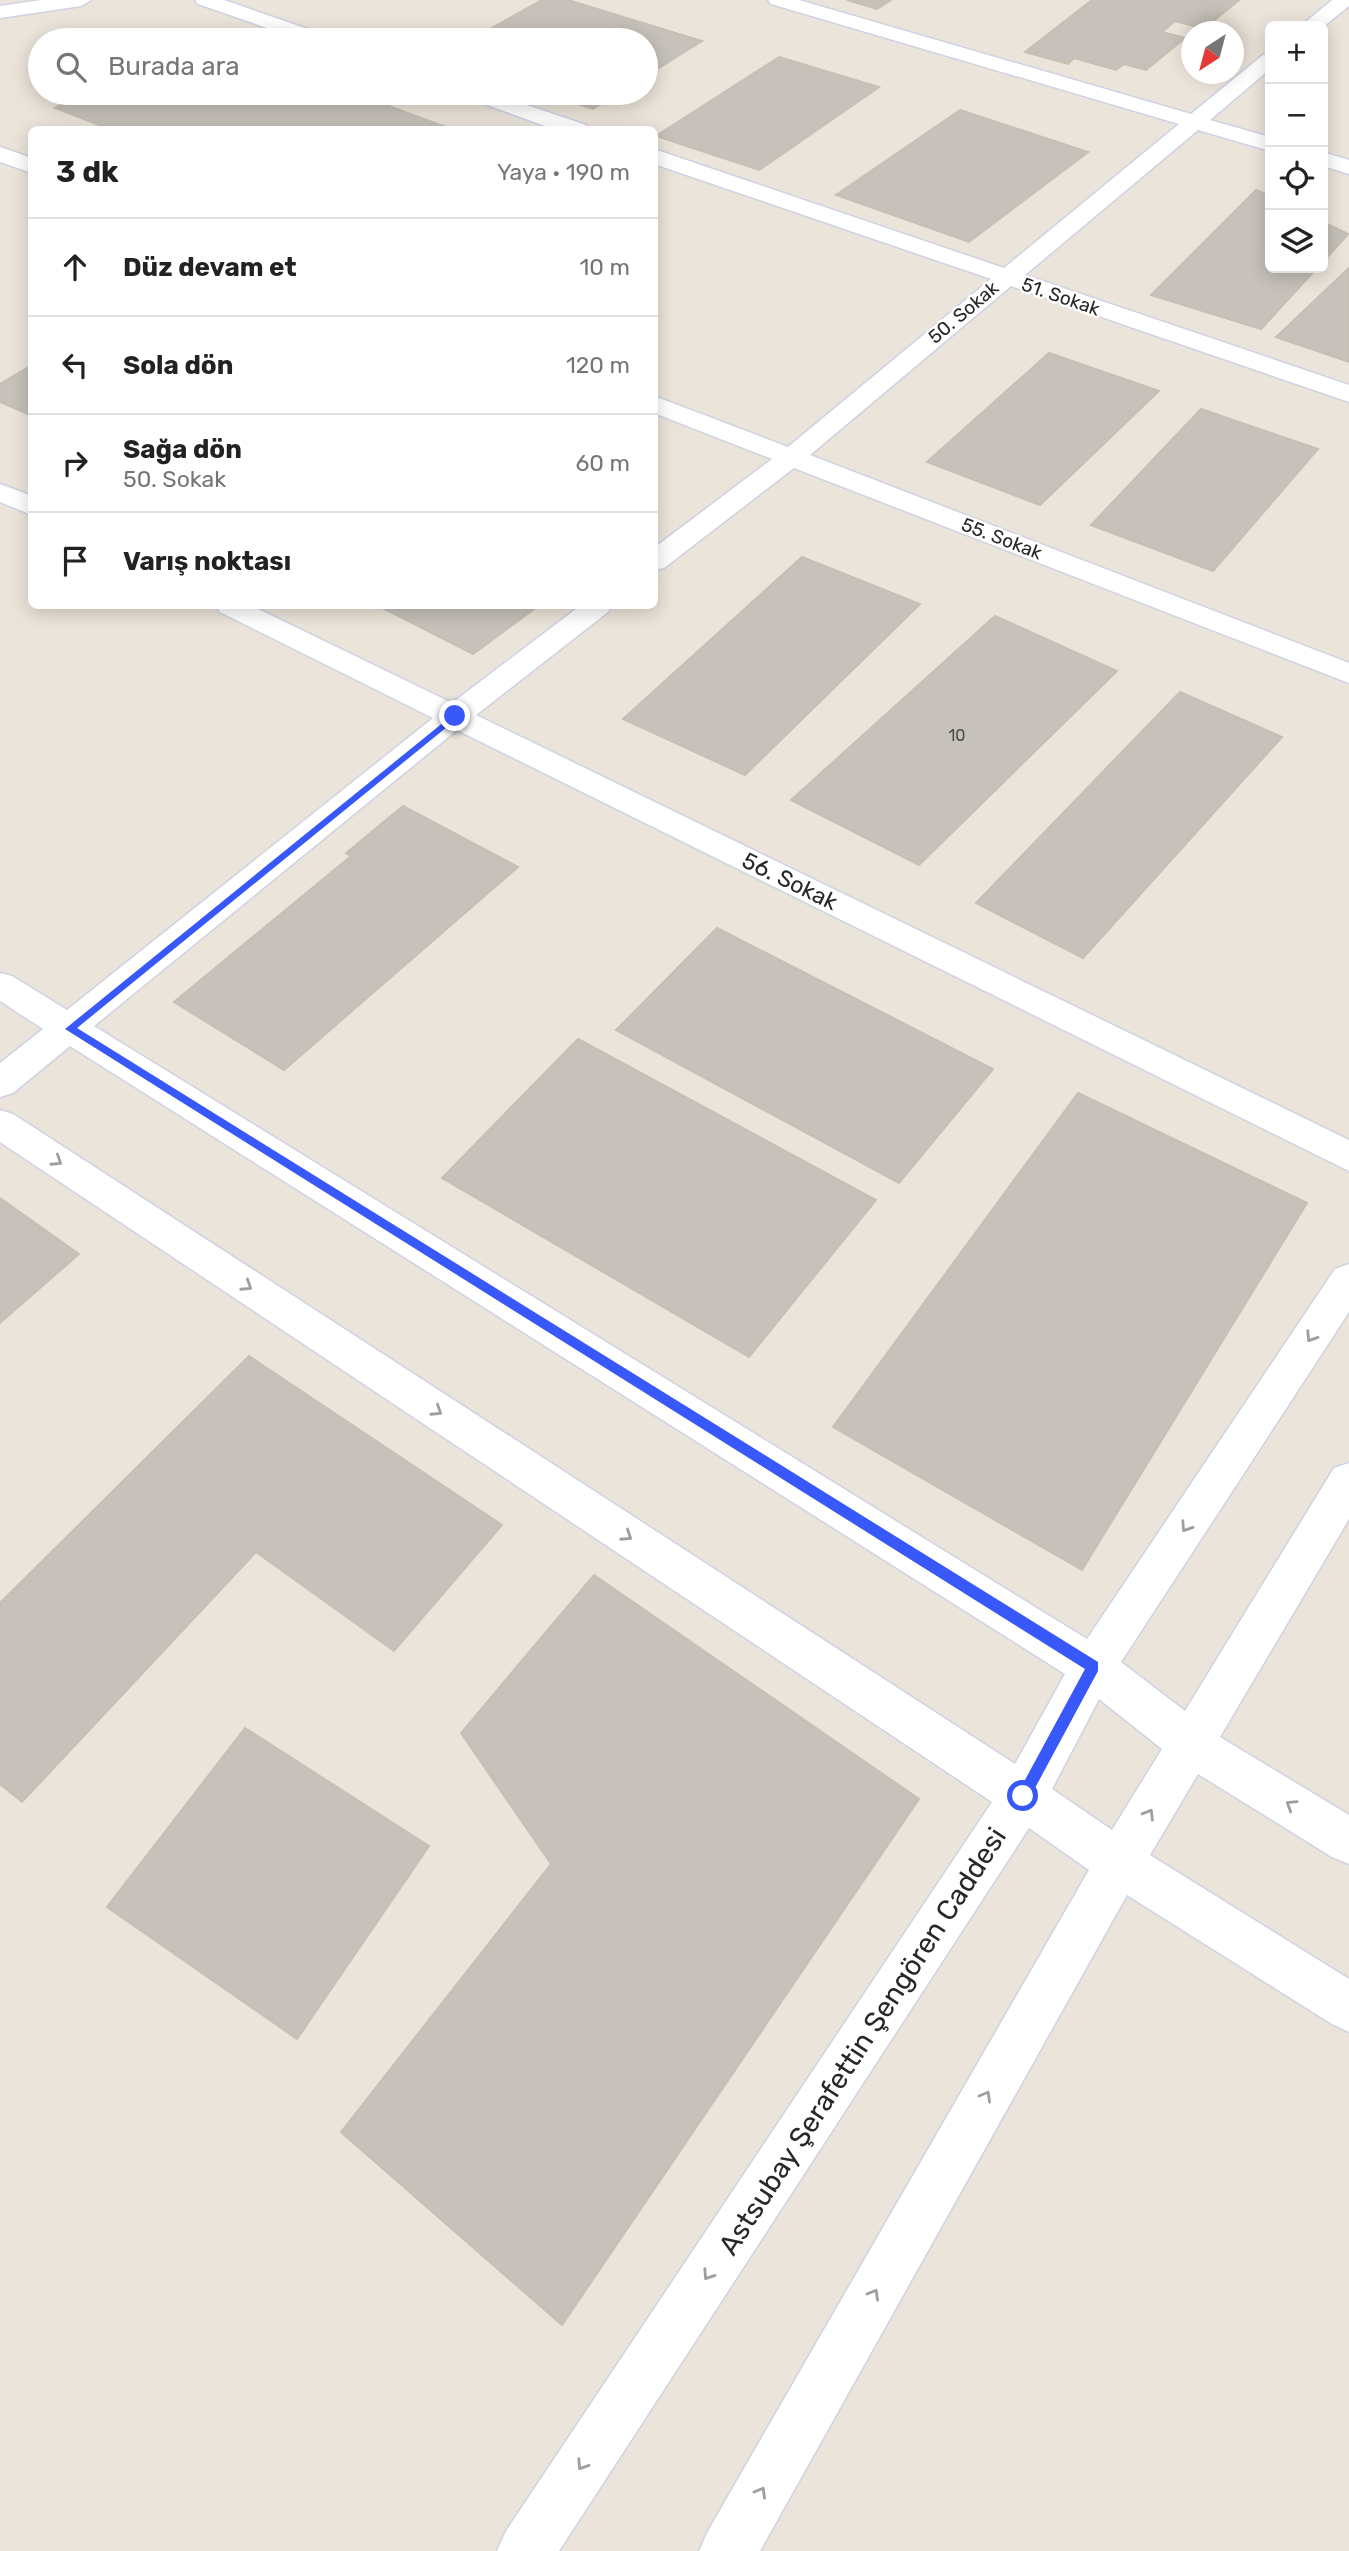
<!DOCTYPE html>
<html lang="tr">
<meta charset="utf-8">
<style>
:root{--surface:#fff;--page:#f6f6f6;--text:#222;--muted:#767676;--line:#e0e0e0}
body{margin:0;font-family:Rubik,sans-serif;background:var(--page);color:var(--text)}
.controls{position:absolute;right:21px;top:21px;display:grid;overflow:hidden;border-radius:10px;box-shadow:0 4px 18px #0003}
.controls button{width:63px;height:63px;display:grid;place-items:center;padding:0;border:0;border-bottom:2px solid var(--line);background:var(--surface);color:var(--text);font:35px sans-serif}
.compass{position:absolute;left:1181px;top:21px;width:63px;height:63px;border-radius:50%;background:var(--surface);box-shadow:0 4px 18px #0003;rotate:216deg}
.stop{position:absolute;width:21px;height:21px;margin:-16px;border:5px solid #3858fa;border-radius:50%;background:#fff}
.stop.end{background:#3858fa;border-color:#fff;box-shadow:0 2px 7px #0008}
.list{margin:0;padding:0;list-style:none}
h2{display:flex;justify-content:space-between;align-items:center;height:91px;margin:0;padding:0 28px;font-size:30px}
h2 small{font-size:23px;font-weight:400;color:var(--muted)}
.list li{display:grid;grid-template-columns:46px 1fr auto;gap:21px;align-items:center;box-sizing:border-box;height:98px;padding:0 28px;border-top:2px solid var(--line)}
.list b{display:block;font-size:26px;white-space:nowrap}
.list p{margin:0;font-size:23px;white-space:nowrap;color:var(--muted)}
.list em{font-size:23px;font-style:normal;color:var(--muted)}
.icon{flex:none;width:38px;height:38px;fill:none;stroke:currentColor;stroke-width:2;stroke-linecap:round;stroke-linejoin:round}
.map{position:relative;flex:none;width:1349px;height:2551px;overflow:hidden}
.search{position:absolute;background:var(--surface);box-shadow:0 4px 18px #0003;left:28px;top:28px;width:630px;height:77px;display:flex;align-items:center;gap:18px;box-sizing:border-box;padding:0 24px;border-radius:38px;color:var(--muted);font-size:26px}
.panel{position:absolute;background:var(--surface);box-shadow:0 4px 18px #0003;left:28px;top:126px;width:630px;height:483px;border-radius:10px}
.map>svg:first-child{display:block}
.building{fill:#c6c1ba;stroke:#c6c0b4;stroke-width:2}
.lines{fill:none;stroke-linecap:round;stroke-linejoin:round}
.street-casing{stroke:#cfd2e2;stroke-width:3}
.street{fill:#fff;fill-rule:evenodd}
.oneway{stroke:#9e9e9e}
.route{fill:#3858fa}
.labels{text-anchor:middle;stroke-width:5;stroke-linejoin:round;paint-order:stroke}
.far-number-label{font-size:16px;fill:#504e4c}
.far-street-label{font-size:19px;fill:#282828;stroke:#fff}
.street-label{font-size:23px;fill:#282828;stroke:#fff}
.near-street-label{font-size:28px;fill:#282828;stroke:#fff}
</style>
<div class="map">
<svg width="1349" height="2551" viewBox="0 0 1349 2551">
<rect width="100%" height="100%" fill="#ebe4da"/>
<!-- building -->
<g class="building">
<polygon points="542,0 568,0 702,41 646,76 646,40 470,40"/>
<polygon points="847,0 891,0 877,9"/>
<polygon points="1092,0 1239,0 1204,29 1175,21 1162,32 1185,38 1146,70 1124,64 1116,70 1074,58 1068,64 1025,52"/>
<polygon points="779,57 879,87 759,170 656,136"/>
<polygon points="85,93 353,93 454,130 112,130 55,108"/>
<polygon points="543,93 619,93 593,109"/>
<polygon points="960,110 1088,152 969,242 836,195"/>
<polygon points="1256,190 1270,196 1270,268 1317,268 1261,329 1151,295"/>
<polygon points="1323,222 1348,234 1323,262"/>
<polygon points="1349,268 1349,362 1276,337"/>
<polygon points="1049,353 1159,391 1040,505 927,462"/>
<polygon points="32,365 32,416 0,402 0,384"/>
<polygon points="1201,409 1318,449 1213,571 1091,525"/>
<polygon points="802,557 920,604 745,775 623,719"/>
<polygon points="379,606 538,606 473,654"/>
<polygon points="995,616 1117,671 919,865 791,800"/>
<polygon points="1180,692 1282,737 1083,958 976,903"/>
<polygon points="403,806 518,867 284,1070 174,1002 351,856 346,853"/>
<polygon points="717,928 993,1069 899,1183 616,1030"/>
<polygon points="578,1039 876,1200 749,1357 442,1178"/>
<polygon points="1078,1093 1307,1203 1082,1570 833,1427"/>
<polygon points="0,1198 79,1254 0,1323"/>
<polygon points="249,1356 502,1525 394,1651 256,1552 22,1802 0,1784 0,1603"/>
<polygon points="594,1575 919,1799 562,2325 341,2132 551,1864 461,1733"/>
<polygon points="245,1728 429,1846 297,2039 107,1907"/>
</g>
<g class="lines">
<defs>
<g id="street">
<polygon points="41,0 91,0 81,6 0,18 0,6"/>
<polygon points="195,0 224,0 328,36 331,40 302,40 198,4"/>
<polygon points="768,0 799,0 1191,114 1263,55 1270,53 1270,69 1210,120 1270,137 1270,151 1198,130 1025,275 1349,385 1349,402 1011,286 810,455 1349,663 1349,683 794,468 664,568 654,570 654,548 772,459 654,413 654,396 788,447 991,279 654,164 654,149 1004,268 1179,124 771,4"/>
<polygon points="1332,0 1349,0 1349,6 1323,27 1301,26"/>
<polygon points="461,93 492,93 586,125 589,130 556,130 465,97"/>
<polygon points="0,147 32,158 32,173 0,162"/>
<polygon points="1323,152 1349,160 1349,174 1323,166"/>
<polygon points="0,484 32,496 32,515 0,502"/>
<path d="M216,606H252L452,703L580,606H612L608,612L476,715L1349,1140V1171L457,730L94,1026L1087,1639L1335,1269L1349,1264V1312L1121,1662L1185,1711L1334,1468L1349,1463V1519L1220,1737L1349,1815V1864L1332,1857L1198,1774L1150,1855L1349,1979V2032L1332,2024L1127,1895L760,2551H699L708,2531L1089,1870L1029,1828L559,2551H497L506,2531L992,1802L0,1142V1110L13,1114L1015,1764L1065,1674L70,1046L13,1093L0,1097V1063L43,1029L0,1001V973L12,976L67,1010L433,718L220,612ZM1099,1699L1162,1749L1112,1830L1052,1789Z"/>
</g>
</defs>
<!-- street casing -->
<use href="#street" class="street-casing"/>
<!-- street -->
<use href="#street" class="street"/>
</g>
<!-- one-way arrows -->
<defs><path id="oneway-chevron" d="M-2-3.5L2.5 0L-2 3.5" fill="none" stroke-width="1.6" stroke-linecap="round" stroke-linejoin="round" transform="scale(1.75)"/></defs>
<g class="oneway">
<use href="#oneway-chevron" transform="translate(57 1161) rotate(33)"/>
<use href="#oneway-chevron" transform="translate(247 1286) rotate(33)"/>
<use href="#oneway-chevron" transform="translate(1311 1337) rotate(123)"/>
<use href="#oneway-chevron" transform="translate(437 1411) rotate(33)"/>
<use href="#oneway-chevron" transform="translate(1186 1527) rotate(123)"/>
<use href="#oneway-chevron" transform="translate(627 1536) rotate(33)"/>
<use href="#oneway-chevron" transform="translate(1291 1805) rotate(-148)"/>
<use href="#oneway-chevron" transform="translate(1149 1814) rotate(-59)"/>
<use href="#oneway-chevron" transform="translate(986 2096) rotate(-60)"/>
<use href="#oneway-chevron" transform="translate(708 2275) rotate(123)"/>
<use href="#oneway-chevron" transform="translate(874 2294) rotate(-60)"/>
<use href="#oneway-chevron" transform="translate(582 2465) rotate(123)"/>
<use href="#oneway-chevron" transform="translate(761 2492) rotate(-60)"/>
</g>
<!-- route -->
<polygon class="route" points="455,713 458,718 77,1028 1098,1662 1098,1671 1028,1801 1019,1801 1019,1791 1085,1669 65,1029"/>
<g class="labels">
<!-- far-number labels -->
<g class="far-number-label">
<text x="957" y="741">10</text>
</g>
<!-- far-street labels -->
<g class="far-street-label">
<text transform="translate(1061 296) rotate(19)" y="7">51. Sokak</text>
<text transform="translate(963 312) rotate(-40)" y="7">50. Sokak</text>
<text transform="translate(1002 538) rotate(21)" y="7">55. Sokak</text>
</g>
<!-- street labels -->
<g class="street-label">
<text transform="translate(790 881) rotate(26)" y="8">56. Sokak</text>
</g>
<!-- near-street labels -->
<g class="near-street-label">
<text transform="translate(862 2041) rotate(-57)" y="10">Astsubay Şerafettin Şengören Caddesi</text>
</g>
</g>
</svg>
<div class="controls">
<button>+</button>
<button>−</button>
<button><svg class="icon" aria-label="locate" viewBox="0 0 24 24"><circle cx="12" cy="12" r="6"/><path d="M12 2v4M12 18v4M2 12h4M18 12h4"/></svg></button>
<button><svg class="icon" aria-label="layers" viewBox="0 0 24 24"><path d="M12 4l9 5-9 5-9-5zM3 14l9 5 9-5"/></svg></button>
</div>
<svg class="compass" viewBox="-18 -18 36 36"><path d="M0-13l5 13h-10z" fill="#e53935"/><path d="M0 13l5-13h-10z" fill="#767676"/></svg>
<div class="stop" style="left:1023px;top:1796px"></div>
<div class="stop end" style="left:455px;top:716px"></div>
<div class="search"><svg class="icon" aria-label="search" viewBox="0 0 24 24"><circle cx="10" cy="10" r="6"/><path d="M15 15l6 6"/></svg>Burada ara</div>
<section class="panel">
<h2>3 dk<small>Yaya · 190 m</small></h2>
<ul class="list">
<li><svg class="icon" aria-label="ahead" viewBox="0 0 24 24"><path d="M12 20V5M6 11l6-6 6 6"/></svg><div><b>Düz devam et</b></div><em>10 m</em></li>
<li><svg class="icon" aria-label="left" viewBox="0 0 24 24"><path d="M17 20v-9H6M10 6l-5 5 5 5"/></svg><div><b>Sola dön</b></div><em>120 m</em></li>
<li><svg class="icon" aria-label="right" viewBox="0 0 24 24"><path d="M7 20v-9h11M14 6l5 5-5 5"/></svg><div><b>Sağa dön</b><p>50. Sokak</p></div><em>60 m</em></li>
<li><svg class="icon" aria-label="arrive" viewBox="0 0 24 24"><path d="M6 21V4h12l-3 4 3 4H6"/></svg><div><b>Varış noktası</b></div></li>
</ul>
</section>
</div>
